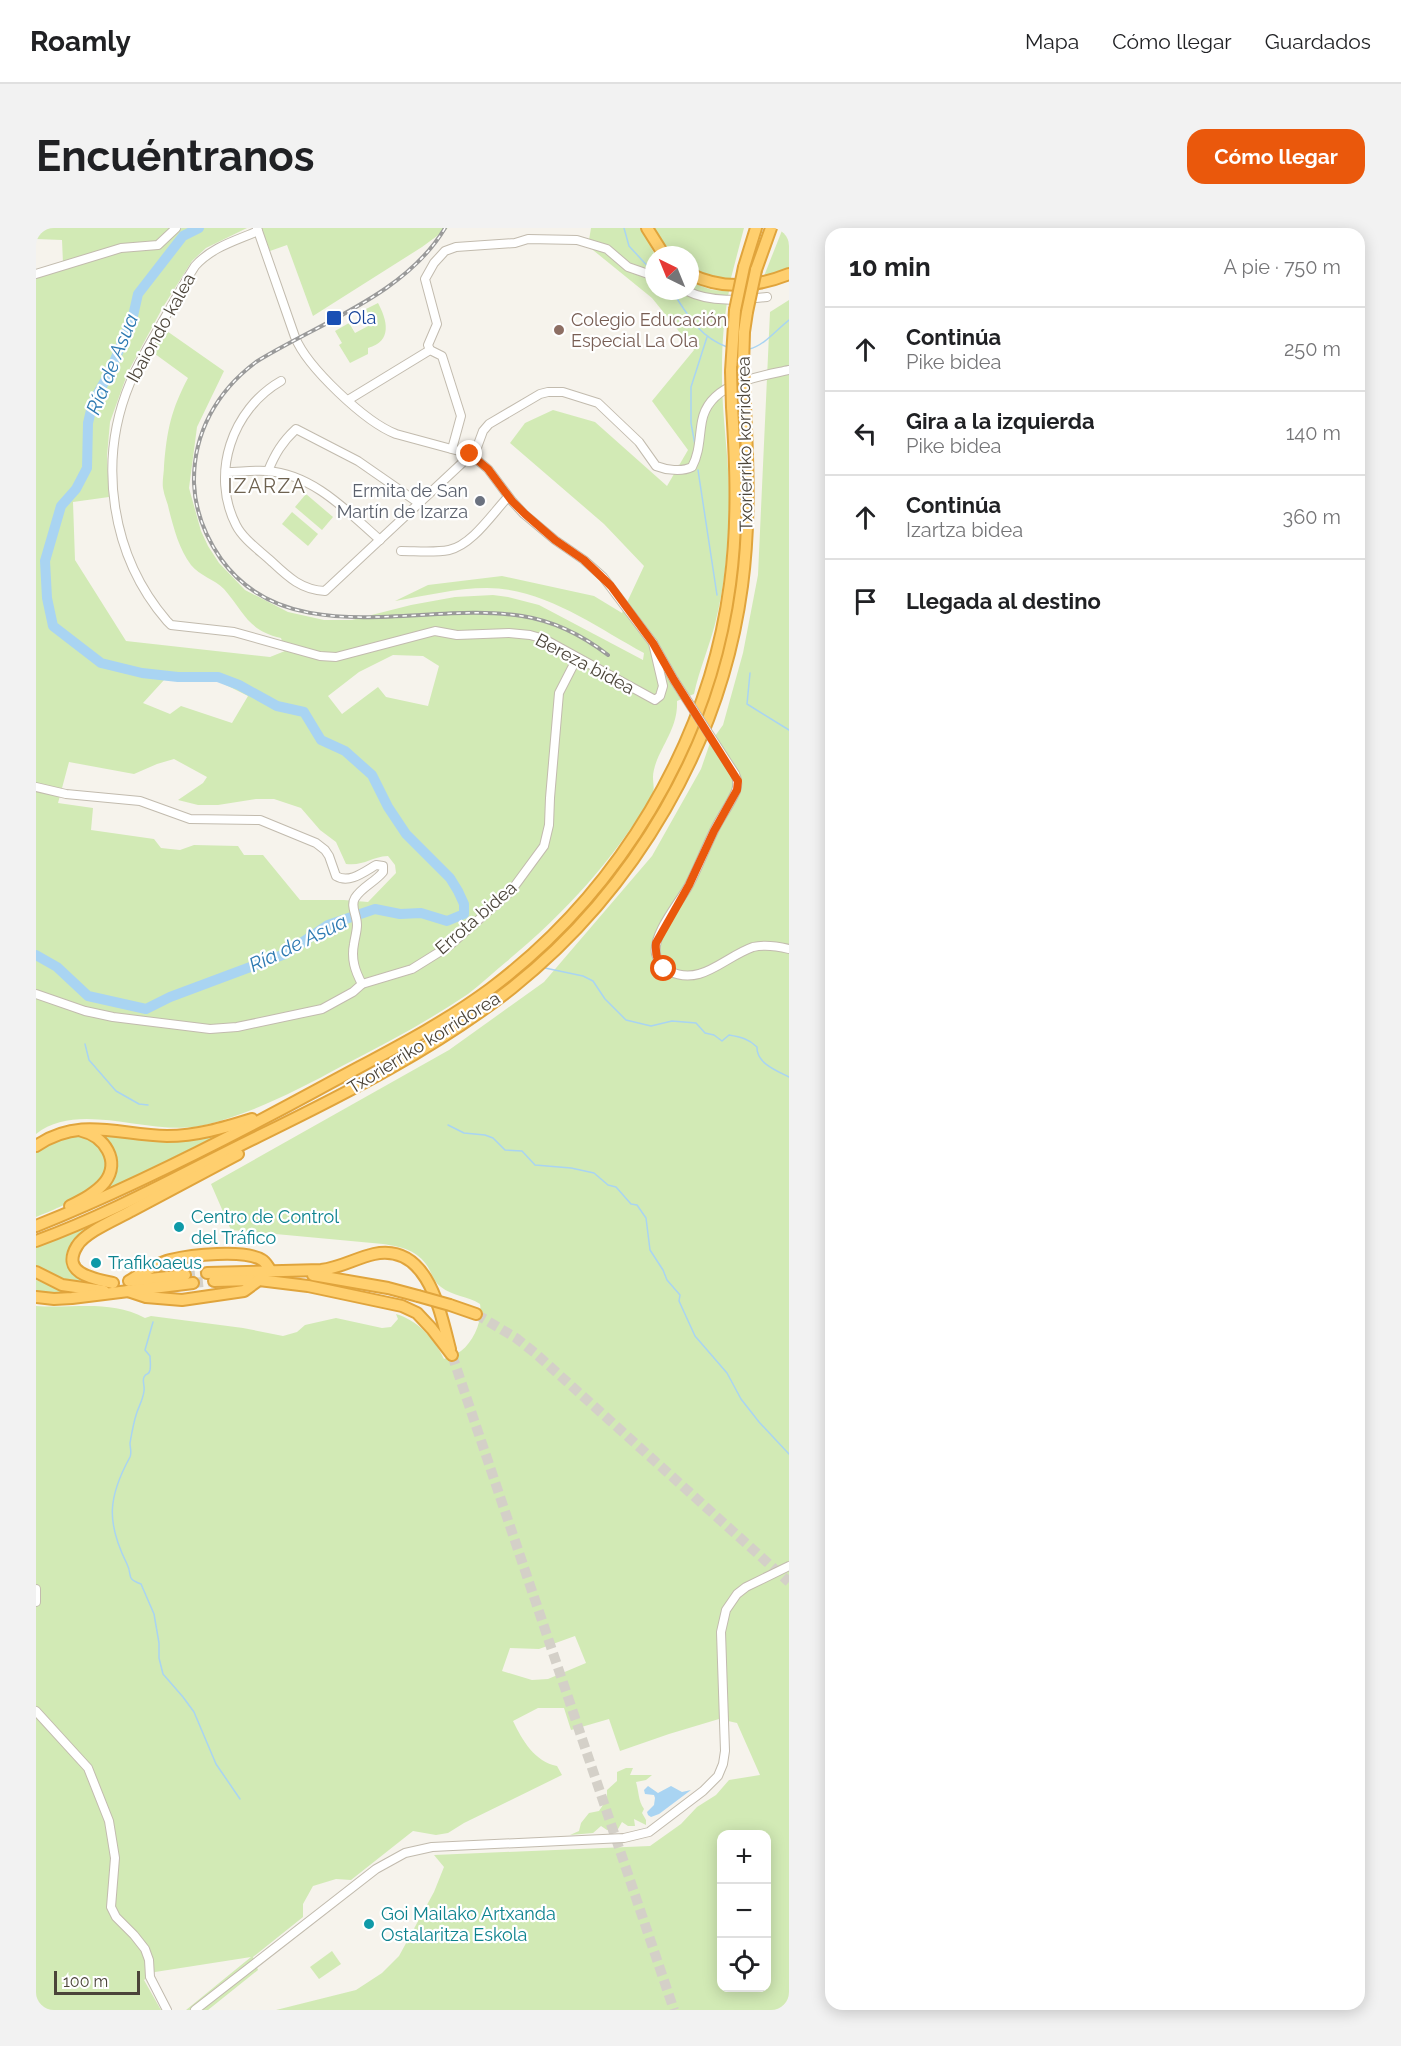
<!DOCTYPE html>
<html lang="es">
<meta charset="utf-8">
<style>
:root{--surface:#fff;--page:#f2f2f2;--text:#202124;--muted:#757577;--line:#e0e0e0;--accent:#ea580c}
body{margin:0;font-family:Raleway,sans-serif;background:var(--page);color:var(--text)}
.controls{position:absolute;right:18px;bottom:18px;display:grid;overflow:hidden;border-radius:12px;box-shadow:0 3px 15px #0003}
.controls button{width:54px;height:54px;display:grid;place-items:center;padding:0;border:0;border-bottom:2px solid var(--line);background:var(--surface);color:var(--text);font:30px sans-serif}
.compass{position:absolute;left:609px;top:18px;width:54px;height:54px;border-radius:50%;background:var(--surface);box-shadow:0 3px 15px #0003;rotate:317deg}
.scale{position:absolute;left:18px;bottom:15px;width:86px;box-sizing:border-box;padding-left:6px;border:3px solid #4b4439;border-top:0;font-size:16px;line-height:21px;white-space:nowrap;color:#4b4439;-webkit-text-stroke:4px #fff;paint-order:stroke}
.stop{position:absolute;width:18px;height:18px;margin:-14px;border:4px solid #ea580c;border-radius:50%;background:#fff}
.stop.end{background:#ea580c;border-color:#fff;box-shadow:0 2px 6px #0008}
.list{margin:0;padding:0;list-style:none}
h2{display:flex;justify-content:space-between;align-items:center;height:78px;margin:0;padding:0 24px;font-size:26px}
h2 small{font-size:20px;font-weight:400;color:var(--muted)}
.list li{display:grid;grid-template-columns:39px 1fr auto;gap:18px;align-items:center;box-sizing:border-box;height:84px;padding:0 24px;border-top:2px solid var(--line)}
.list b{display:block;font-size:22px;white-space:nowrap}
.list p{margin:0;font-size:20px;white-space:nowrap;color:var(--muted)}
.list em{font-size:20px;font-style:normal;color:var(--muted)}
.icon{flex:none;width:33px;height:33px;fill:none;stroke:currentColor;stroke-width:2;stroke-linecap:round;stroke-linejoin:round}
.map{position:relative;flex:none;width:753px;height:1782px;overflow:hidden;border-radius:18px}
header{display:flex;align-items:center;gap:36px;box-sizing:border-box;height:84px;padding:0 30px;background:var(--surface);border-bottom:2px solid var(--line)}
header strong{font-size:28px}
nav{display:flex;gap:33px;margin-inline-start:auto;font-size:21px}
.intro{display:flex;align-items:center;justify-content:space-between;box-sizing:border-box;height:144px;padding:0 36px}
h1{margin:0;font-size:42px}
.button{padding:15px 27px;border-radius:18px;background:var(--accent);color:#fff;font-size:21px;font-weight:700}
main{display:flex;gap:36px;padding:0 36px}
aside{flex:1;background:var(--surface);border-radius:18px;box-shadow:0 3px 15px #0003}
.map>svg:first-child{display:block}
.green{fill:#d2eab5;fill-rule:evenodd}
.water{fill:#a9d4f2}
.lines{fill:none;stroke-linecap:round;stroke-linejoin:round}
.stream{stroke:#a9d4f2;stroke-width:1.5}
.river{stroke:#a9d4f2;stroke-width:10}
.highway-tunnel{stroke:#d4d0c8;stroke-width:10;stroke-dasharray:10 5;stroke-linecap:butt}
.minor-casing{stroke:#c2bbae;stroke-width:10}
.highway-casing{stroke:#e0a43c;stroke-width:14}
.minor{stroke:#fff;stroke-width:8}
.highway{stroke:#ffcf6e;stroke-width:10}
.rail-casing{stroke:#9a9a9a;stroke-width:4}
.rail{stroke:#fff;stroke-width:1.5;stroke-dasharray:4.5;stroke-linecap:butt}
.minor-bridge-casing{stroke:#c2bbae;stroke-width:10;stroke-linecap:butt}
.highway-bridge-casing{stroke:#e0a43c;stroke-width:14;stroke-linecap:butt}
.minor-bridge{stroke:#fff;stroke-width:8}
.highway-bridge{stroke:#ffcf6e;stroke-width:10}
.route{stroke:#ea580c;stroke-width:8}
.transit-dot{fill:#1a4fb4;stroke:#fff;stroke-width:2}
.education-dot{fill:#8d6e63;stroke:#fff;stroke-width:2}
.worship-dot{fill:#6b7280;stroke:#fff;stroke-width:2}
.culture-dot{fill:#0f9aa8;stroke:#fff;stroke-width:2}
.labels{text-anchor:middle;stroke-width:4.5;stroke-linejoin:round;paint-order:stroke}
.transit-label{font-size:18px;fill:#164399;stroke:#fff;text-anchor:start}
.education-label{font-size:18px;fill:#785e54;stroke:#fff;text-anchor:start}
.street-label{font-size:18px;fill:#4b4439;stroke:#fff}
.worship-label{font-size:18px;fill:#5b616d;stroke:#fff;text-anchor:end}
.culture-label{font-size:18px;fill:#0d838f;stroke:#fff;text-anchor:start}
.water-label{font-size:20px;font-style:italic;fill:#2e7ab2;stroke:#fff}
.neighbourhood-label{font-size:20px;letter-spacing:1.5px;fill:#6e6250;stroke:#fff}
</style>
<header>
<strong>Roamly</strong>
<nav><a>Mapa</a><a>Cómo llegar</a><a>Guardados</a></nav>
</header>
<div class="intro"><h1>Encuéntranos</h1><a class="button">Cómo llegar</a></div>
<main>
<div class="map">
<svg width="753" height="1782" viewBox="0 0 753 1782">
<rect width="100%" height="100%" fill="#f6f3ec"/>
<!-- green -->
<g class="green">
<path d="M0,0H211L170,20L156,33L127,79L92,144L74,194L71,228L73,269L37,274L39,332L90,413L234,429L249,423L245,410C211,402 209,385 188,361C178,351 164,348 155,337C143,321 138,301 133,282C132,275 128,268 127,260C126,253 128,245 128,238C131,202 135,182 152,150L115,123L128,101L188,143L161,199L153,260L165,303L172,318L183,335L209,362L252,384L288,392H316L375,377L419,369L457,367L472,369L503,377L607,432L608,425C560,399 508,360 451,360C420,360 389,368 359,373L392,357L466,348L558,368L586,385L608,338L568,296L474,215L489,195L517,182L559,194L631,258L652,222L616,173L658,122L616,70L552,18L555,0H605L619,27L618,63H654V54L676,62L693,63C688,89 686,115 686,141C685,186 694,232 693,278C692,317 689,358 679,396C673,419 663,443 658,466L641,473C642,496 630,511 621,532C619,537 617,544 617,549C617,556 619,561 616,567C578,632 528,686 470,734C458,744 445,756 432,766C392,793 349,816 306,838C262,862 217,885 169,897C116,910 44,871 0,906V45L27,35L26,12L0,11ZM357,427L387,428L403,438L392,478L350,469L342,459L306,486L292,468L323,444ZM128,452L184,454L212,468L196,495L145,478L134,486L107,475ZM138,531L171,549L167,555L142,572L162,577H182L220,571H238L265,580L284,602L300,614L310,636C329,638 334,629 352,628L359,637L360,645L332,674L308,672H264L227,627H208L202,618L158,617L144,622L125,620L118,611L55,602L57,580L22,575L33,534L98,546L121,536Z"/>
<polygon points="225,0 412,0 386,19 277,88 251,17 234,23"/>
<path d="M616,0H708L695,50H681L654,40V27C626,27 629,23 616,0Z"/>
<polygon points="747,0 753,0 753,41 728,48"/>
<path d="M753,72V1782H240L320,1762L346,1745L363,1728L398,1664L408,1639L398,1627L614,1618L645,1596L661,1579L680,1567L693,1552L724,1547L701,1495L683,1491L633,1506L584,1523L573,1491L535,1502L528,1480H502L477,1493C486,1512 499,1534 521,1538L526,1547L428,1595L412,1605L400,1607L377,1603L315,1652L300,1651L277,1658L267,1676V1689L217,1729L222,1742L172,1782H150L215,1729L119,1744L108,1752L125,1782H0V1078C38,1081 73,1071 109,1090L115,1088L207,1100L247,1108L261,1104L269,1097L300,1090L346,1100L355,1099L362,1091L360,1086C381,1092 399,1111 408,1131C414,1128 421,1126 425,1123C438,1113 447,1092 444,1076C432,1068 416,1068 405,1059C398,1054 396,1046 392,1039C381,1022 366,1019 347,1016L195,1002L175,956L413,822L508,754L616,628L665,541L674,515L687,497L707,425L722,347L734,84ZM539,1408L550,1435L512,1451L496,1452L466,1443L474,1420L503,1421ZM686,1606H730V1760H686Z"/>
<path d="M342,75C351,92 357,113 332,120V126L314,135L303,117L306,115L299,103L313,95L319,105L336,96L330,81Z"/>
<polygon points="270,266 297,289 286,302 259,279"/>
<polygon points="256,284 282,306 272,318 246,296"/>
<path d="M189,904L58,968L74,952L66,905C108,909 149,917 189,904Z"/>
<path d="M38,905L60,913C63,918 68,924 69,929C77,958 21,981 0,989V922L7,917Z"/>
<path d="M163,944L37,1018L43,1050L53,1055C33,1056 16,1051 0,1037V1019Z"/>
<polygon points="0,1052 22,1061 45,1065 18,1066 0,1064"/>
<path d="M590,1540H597L594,1547H616L610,1552L600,1554C603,1564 602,1572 608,1581L606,1585L610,1592V1597L598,1591L599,1598H592L586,1594L582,1601L571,1602L565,1598L557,1605L534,1607L543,1603L545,1595L553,1585L563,1583L571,1571V1562L581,1553V1544Z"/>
<polygon points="296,1723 305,1736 283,1751 274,1739"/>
</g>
<!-- water -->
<polygon class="water" points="612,1558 622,1565 635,1558 646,1564 655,1562 623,1586 615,1589 612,1587 611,1584 618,1577 619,1570 618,1567 609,1566 608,1562"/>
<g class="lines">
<!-- stream -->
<g class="stream">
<polyline points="588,0 593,18 617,44"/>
<path d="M636,63C652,87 662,108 691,119"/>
<path d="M713,121C728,118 741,101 753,92"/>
<polyline points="659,217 655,195 655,159 671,109"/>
<polyline points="662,242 681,367"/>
<polyline points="714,445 711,476 753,502"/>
<path d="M509,740L547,748L557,753L569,771L590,792L615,798L636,793L660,795L669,805L678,807L686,813L693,807C705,809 713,811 721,819C720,835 741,843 753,849"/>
<polyline points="49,816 53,832 80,863 103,876 112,877"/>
<polyline points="412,897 428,905 449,907 457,910 469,922 486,923 499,937 535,940 558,945 572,957 580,959 595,976 601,977 610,990 614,1022 627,1042 631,1052 644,1067 643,1073 659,1108 691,1145 705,1171 723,1194 753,1226"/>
<path d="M117,1094L109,1122L114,1128C114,1132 115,1138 114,1142C112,1149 111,1143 108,1149C106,1153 109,1158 108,1163C107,1171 104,1176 101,1184C99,1190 95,1209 94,1215C94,1220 96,1224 94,1229C72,1269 70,1294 91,1336C97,1348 89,1350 105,1356L118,1386L123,1415V1430L127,1446L147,1469L158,1484L180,1536L204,1571"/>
</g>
<!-- river -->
<polyline class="river" points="0,727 21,739 52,768 110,781 134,769 249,726 292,697 339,681 364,686 385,685 411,693 428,686 428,676 422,663 414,650 370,606 352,579 336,547 309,523 285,512 268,484 241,478 203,457 182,449 142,449 106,445 65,435 17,398 11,370 9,333 25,278 40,261 51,240 52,195 57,174 74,144 97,88 102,66 147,8 163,0"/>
<!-- highway-tunnel -->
<g class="highway-tunnel">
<polyline points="149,1047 171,1045"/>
<polyline points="157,1055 178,1053"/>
<polyline points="440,1086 480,1110 499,1125 753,1354"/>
<polyline points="416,1127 638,1782"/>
</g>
<defs>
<g id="minor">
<path d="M221,0L259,109C271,139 329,194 360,206L434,226L452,241L476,273L488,286L519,312L548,332L567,349L617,415L638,452"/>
<path d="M222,3C199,13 176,19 159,38C146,58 136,78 124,98C113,117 102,135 94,155C61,234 75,328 131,393L135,397L198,404L284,428L300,429L399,403L421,407L473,405L494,407L508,411L619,472L624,468L627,458L617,415"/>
<polyline points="0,46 85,20 122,17 140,0"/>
<path d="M651,63C675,75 705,72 731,69"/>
<polyline points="394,122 392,117 401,96 389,51 398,35 409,23 420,19 479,15 492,11 541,12 571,21 592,39 618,48"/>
<path d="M245,153C196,181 174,246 200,297C207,311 223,322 235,333C251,348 265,362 289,363L440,222L447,203L453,196L504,166L512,164H527L562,175L603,214L620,238C630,242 646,244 656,239C664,224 663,209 666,193C673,155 721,149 753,142"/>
<polyline points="312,172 394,122 406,128 425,188 416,221"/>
<path d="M232,243C239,226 246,214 260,201L322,233L384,276"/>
<path d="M190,244C203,244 218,242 231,243C277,246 312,284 344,312"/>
<path d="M365,323C380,323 398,325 413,322C436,317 456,286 472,269"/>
<path d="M699,546C702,552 702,557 700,563C694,577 684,590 678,603C669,621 662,640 653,657C644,674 616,706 620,726C622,734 625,740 633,743C665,759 688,729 717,719C729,716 741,718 753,721"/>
<path d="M0,559L30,566L104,573L154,591L224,592L280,615L289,622L293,628L300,648C313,656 328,644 340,637L347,638V644C339,654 326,659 319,670C314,678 321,687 321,697C321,703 319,709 318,716C315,731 319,743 326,756"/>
<polyline points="0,766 49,783 77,789 174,801 201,799 286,781 317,764 326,756 376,741 413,718 475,663 508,618 513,597 514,570 523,465 541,430"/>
<polyline points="0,1361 0,1374"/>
<polyline points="0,1483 52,1540 73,1593 79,1630 75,1679 80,1689 98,1707 109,1721 113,1732 114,1749 131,1782"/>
<polyline points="159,1782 340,1641 369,1625 396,1619 588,1610 613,1604 667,1563 682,1548 687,1536 689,1523 685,1404 690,1382 701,1366 710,1359 753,1338"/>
</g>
<g id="highway">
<polyline points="611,0 628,27"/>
<polyline points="708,39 720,0"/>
<polyline points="720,42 735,0"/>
<path d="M654,46C686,62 721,59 753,46"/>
<polyline points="707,138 708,104 711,84"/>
<polyline points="695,143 699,82"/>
<path d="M0,918C44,888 82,907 131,908C161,908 187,900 216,891"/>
<path d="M34,978C46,972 60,965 69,954C85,933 68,908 46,903"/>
<path d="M0,998C97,959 189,912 281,862C339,830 400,801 454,761C582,665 673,516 694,356C702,297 700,239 696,179"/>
<path d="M0,1013C77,985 149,944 223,908C309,866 400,820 476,760C599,662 685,515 706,358C714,298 712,239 709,179"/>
<polyline points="0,1044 26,1057 68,1063"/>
<path d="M171,1045L285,1042C304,1040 320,1030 338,1026C392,1015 404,1083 414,1121"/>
<polyline points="277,1047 352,1060 382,1068"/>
<path d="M93,1053C106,1045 119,1036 134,1032C155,1027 208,1021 226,1032C230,1034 232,1039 235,1043"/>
<polyline points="97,1053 149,1047"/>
<polyline points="178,1053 222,1052"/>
<path d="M77,1055C59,1051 24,1046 41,1018C49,1004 81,991 95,983C131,964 167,945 202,926"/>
<polyline points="92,1063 110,1069 146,1072 208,1063 223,1052 272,1058 366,1078 381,1085 396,1101 416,1127"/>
<polyline points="0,1069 18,1071 36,1070 157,1055"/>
<polyline points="414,1077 440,1086"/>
</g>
</defs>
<!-- minor casing -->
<use href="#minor" class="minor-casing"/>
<!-- highway casing -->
<use href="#highway" class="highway-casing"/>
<!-- minor -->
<use href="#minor" class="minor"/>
<!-- highway -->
<use href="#highway" class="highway"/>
<defs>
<path id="rail" d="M409,0C370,66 283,95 220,134C181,163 157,205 158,255C159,282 169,308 185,331C253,426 389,372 486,388C518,393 546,407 572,427"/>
</defs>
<!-- rail casing -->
<use href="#rail" class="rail-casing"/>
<!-- rail -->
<use href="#rail" class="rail"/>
<defs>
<polyline id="minor-bridge" points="638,452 699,546"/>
<g id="highway-bridge">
<polyline points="699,82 708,39"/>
<polyline points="711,84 720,42"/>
<polyline points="707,138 709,179"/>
<polyline points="695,143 696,179"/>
<polyline points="382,1068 414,1077"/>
</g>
</defs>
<!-- minor-bridge casing -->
<use href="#minor-bridge" class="minor-bridge-casing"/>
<!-- highway-bridge casing -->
<use href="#highway-bridge" class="highway-bridge-casing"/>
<!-- minor-bridge -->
<use href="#minor-bridge" class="minor-bridge"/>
<!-- highway-bridge -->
<use href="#highway-bridge" class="highway-bridge"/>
</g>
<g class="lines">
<!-- route -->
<path class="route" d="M434,226L452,241L476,273L489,286L519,312L548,332L575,358L617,415L638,452L702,553L701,562L678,603L653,657L620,715C619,725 621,734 628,741"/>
</g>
<!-- markers -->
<rect class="transit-dot" x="290" y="82" width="16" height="16" rx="3"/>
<circle class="education-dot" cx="523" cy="102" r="6"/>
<circle class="worship-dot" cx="444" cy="273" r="6"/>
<g class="culture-dot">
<circle cx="143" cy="999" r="6"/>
<circle cx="60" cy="1035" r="6"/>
<circle cx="333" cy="1696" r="6"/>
</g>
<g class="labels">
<!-- transit labels -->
<g class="transit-label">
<text x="312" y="96">Ola</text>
</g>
<!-- education labels -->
<g class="education-label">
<text x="535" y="98">Colegio Educación<tspan x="535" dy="21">Especial La Ola</tspan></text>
</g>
<!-- street labels -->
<g class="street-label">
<text transform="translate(125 100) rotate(-61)" y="6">Ibaiondo kalea</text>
<text transform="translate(709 216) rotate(-91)" y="6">Txorierriko korridorea</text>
<text transform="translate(549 436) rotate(28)" y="6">Bereza bidea</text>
<text transform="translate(440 690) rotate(-41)" y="6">Errota bidea</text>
<text transform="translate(388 815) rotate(-32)" y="6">Txorierriko korridorea</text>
</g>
<!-- worship labels -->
<g class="worship-label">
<text x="432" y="269">Ermita de San<tspan x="432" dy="21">Martín de Izarza</tspan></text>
</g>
<!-- culture labels -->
<g class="culture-label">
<text x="155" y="995">Centro de Control<tspan x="155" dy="21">del Tráfico</tspan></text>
<text x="72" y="1041">Trafikoaeus</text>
<text x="345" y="1692">Goi Mailako Artxanda<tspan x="345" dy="21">Ostalaritza Eskola</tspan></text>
</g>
<!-- water labels -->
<g class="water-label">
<text transform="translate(76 136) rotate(-68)" y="7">Ría de Asua</text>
<text transform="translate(262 715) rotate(-26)" y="7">Ría de Asua</text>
</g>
<!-- neighbourhood labels -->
<g class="neighbourhood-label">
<text x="231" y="265">IZARZA</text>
</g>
</g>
</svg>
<div class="controls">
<button>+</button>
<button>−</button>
<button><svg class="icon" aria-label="locate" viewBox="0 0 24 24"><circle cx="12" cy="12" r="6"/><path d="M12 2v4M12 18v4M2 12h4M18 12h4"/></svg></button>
</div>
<svg class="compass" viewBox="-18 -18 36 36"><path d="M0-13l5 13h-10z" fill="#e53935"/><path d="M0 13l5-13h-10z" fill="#757577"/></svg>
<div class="scale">100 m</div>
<div class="stop" style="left:628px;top:741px"></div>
<div class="stop end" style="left:434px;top:226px"></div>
</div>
<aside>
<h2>10 min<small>A pie · 750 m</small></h2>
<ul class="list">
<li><svg class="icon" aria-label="ahead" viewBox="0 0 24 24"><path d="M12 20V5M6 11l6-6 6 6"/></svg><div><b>Continúa</b><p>Pike bidea</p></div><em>250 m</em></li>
<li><svg class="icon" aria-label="left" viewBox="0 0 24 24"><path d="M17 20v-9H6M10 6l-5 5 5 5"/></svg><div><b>Gira a la izquierda</b><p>Pike bidea</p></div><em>140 m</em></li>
<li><svg class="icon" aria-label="ahead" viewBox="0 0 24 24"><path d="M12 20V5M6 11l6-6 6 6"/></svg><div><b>Continúa</b><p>Izartza bidea</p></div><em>360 m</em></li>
<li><svg class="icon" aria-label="arrive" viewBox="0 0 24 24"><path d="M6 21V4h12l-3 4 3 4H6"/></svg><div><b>Llegada al destino</b></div></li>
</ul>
</aside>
</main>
